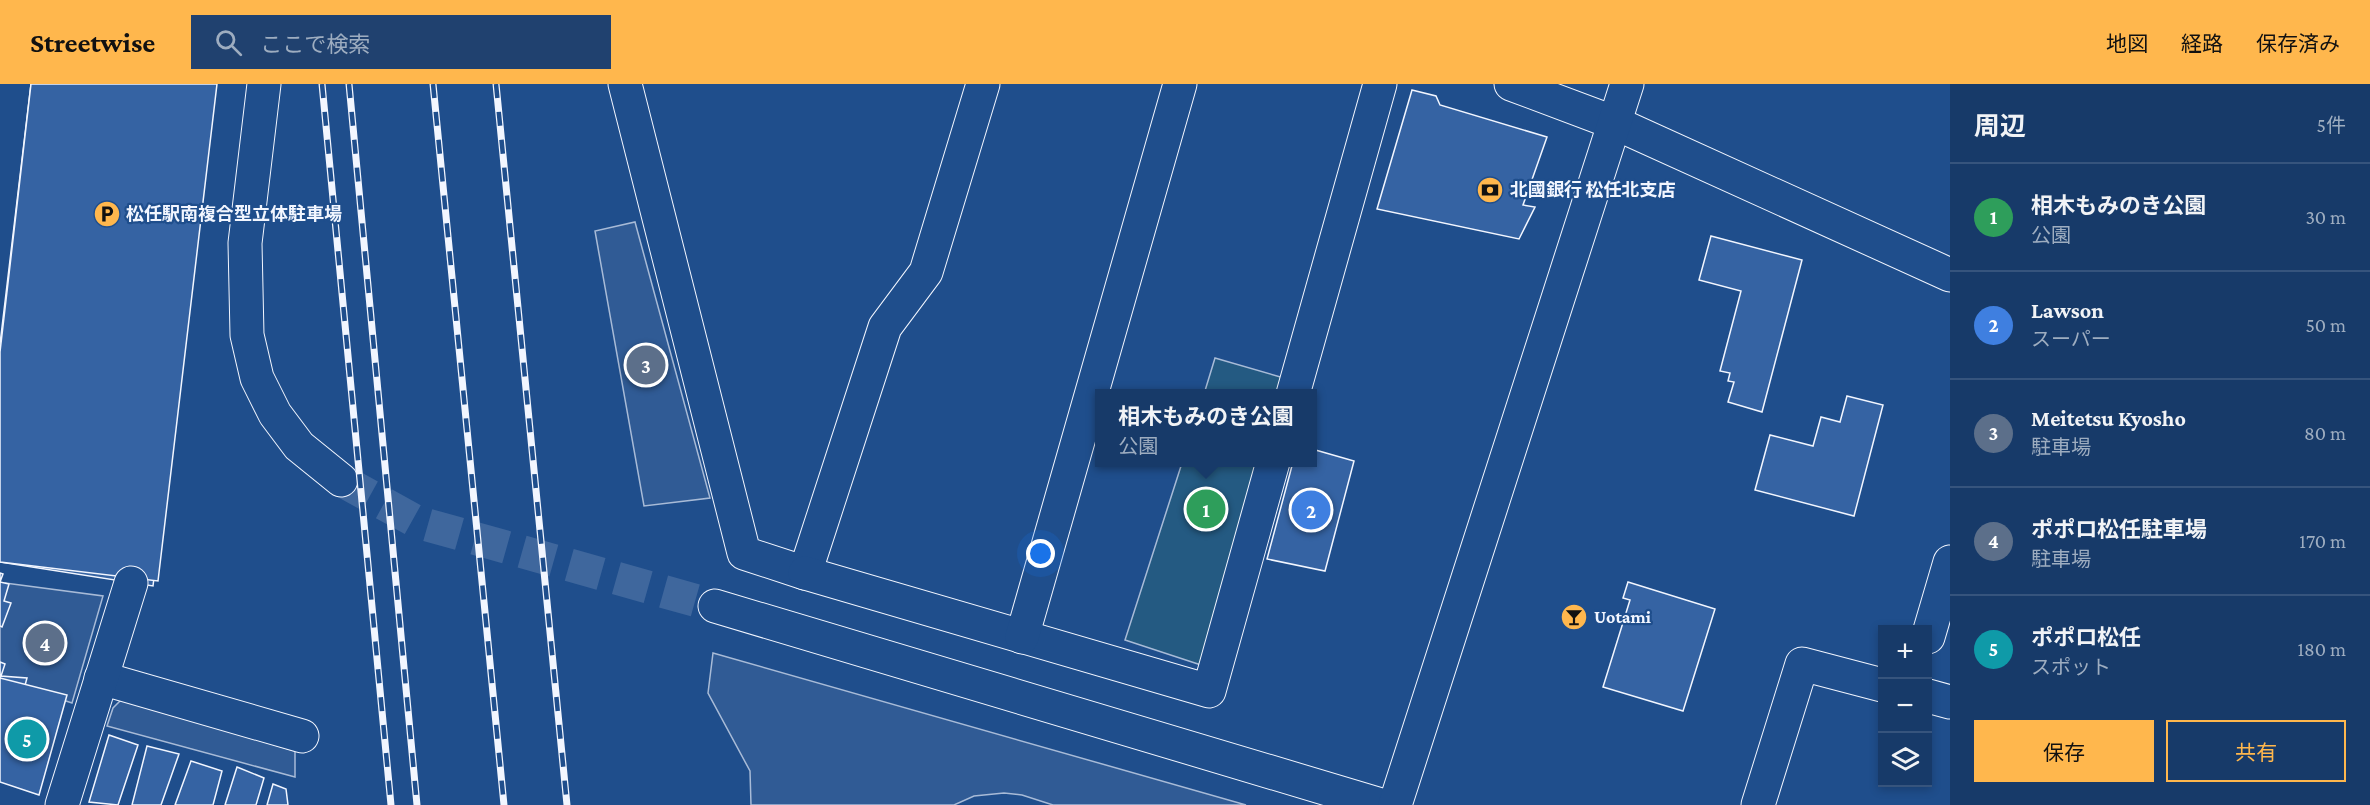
<!DOCTYPE html>
<html lang="ja">
<meta charset="utf-8">
<style>
:root{--surface:#173a69;--page:#20416f;--text:#f1f3f6;--muted:#9eadc0;--line:#36547d;--accent:#ffb74d}
body{margin:0;font-family:"Crimson Pro","Noto Sans JP",serif;background:var(--page);color:var(--text)}
.controls{position:absolute;right:18px;bottom:18px;display:grid;overflow:hidden;border-radius:0px;box-shadow:0 3px 9px #0003}
.controls button{width:54px;height:54px;display:grid;place-items:center;padding:0;border:0;border-bottom:2px solid var(--line);background:var(--surface);color:var(--text);font:30px sans-serif}
.you{position:absolute;left:1041px;top:470px;width:21px;height:21px;margin:-15px;border:4px solid #fff;border-radius:50%;background:#1a73e8;box-shadow:0 0 0 9px #1a73e833}
.badge{display:grid;place-items:center;width:39px;height:39px;border-radius:50%;background:var(--accent);color:#fff;font-size:20px;font-weight:700}
.pin{position:absolute;translate:-50% -50%;border:3px solid #fff;box-shadow:0 2px 6px #0006}
.popup{position:absolute;left:1095px;top:305px;width:222px;height:78px;box-sizing:border-box;display:grid;place-content:center;border-radius:0px;background:var(--surface);filter:drop-shadow(0 2px 4px #0005);font-size:20px;white-space:nowrap;color:var(--muted)}
.popup b{font-size:22px;color:var(--text)}
.popup::after{content:'';position:absolute;left:50%;top:100%;margin-left:-12px;border:12px solid transparent;border-top-color:var(--surface)}
.list{margin:0;padding:0;list-style:none}
h2{display:flex;justify-content:space-between;align-items:center;height:78px;margin:0;padding:0 24px;font-size:26px}
h2 small{font-size:20px;font-weight:400;color:var(--muted)}
.list li{display:grid;grid-template-columns:39px 1fr auto;gap:18px;align-items:center;box-sizing:border-box;height:108px;padding:0 24px;border-top:2px solid var(--line)}
.list b{display:block;font-size:22px;white-space:nowrap}
.list p{margin:0;font-size:20px;white-space:nowrap;color:var(--muted)}
.list em{font-size:20px;font-style:normal;color:var(--muted)}
.actions{display:flex;gap:12px;padding:18px 24px}
.actions a{flex:1;padding:14px 0;border:2px solid var(--accent);border-radius:0px;text-align:center;font-size:21px;color:var(--accent)}
.actions .main{background:var(--accent);color:#111}
.icon{flex:none;width:33px;height:33px;fill:none;stroke:currentColor;stroke-width:2;stroke-linecap:round;stroke-linejoin:round}
.map{position:relative;flex:none;width:1950px;height:721px;overflow:hidden}
header{display:flex;align-items:center;gap:36px;box-sizing:border-box;height:84px;padding:0 30px;background:var(--accent);color:#111}
header strong{font-size:28px}
nav{display:flex;gap:33px;margin-inline-start:auto;font-size:21px}
.search{width:420px;height:54px;background:var(--page);display:flex;align-items:center;gap:15px;box-sizing:border-box;padding:0 21px;border-radius:0px;color:var(--muted);font-size:22px}
main{display:flex}
aside{flex:1;background:var(--surface)}
.map>svg:first-child{display:block}
.green{fill:#245a82;stroke:#a8bbd7;stroke-width:1.5}
.parking{fill:#305b95;stroke:#a8bbd7;stroke-width:1.5}
.building{fill:#3563a3;stroke:#f2f6ff;stroke-width:1.5}
.lines{fill:none;stroke-linecap:round;stroke-linejoin:round}
.tertiary-tunnel{stroke:#3f679d;stroke-width:33;stroke-dasharray:33 16;stroke-linecap:butt}
.minor-casing{stroke:#f2f6ff;stroke-width:35}
.tertiary-casing{stroke:#f2f6ff;stroke-width:35}
.minor{stroke:#1f4e8c;stroke-width:33}
.tertiary{stroke:#1f4e8c;stroke-width:33}
.rail-casing{stroke:#f2f6ff;stroke-width:7}
.rail{stroke:#1f4e8c;stroke-width:4.5;stroke-dasharray:14;stroke-linecap:butt}
.labels{text-anchor:middle;stroke-width:4.5;stroke-linejoin:round;paint-order:stroke}
.poi-label{font-size:18px;font-weight:bold;fill:#f2f6ff;stroke:#1f4e8c;text-anchor:start}
</style>
<header>
<strong>Streetwise</strong>
<div class="search"><svg class="icon" aria-label="search" viewBox="0 0 24 24"><circle cx="10" cy="10" r="6"/><path d="M15 15l6 6"/></svg>ここで検索</div>
<nav><a>地図</a><a>経路</a><a>保存済み</a></nav>
</header>
<main>
<div class="map">
<svg width="1950" height="721" viewBox="0 0 1950 721">
<rect width="100%" height="100%" fill="#1f4e8c"/>
<!-- green -->
<g class="green">
<polygon points="1215,274 1284,294 1279,309 1204,310"/>
<polygon points="1182,379 1259,379 1201,581 1125,556"/>
</g>
<!-- parking -->
<g class="parking">
<polygon points="635,138 710,414 644,422 595,147"/>
<polygon points="5,499 103,512 72,619 0,595 0,522"/>
<polygon points="713,569 1246,721 1053,721 1022,711 1004,709 974,712 954,721 751,721 750,687 708,609"/>
<polygon points="122,615 295,667 295,693 107,642 113,624"/>
</g>
<!-- building -->
<g class="building">
<polygon points="31,0 215,0 153,502 0,478 0,260"/>
<polygon points="31,0 217,0 158,497 0,478 0,268"/>
<polygon points="1412,6 1436,12 1440,21 1547,53 1523,121 1535,123 1519,155 1377,125"/>
<polygon points="1711,152 1802,176 1762,328 1728,318 1734,298 1728,297 1730,289 1720,287 1741,207 1699,196"/>
<polygon points="1847,312 1883,321 1854,432 1755,406 1770,351 1813,362 1821,333 1840,338"/>
<polygon points="1312,365 1354,377 1325,487 1267,475 1293,378 1312,378"/>
<polygon points="0,489 3,490 0,498 9,500 4,517 11,519 2,543 0,542"/>
<polygon points="1628,498 1715,525 1683,627 1603,603 1630,516 1623,514"/>
<polygon points="0,578 5,580 1,592 27,594 1,691"/>
<polygon points="0,594 67,611 39,711 0,698"/>
<polygon points="109,651 138,661 118,721 89,718"/>
<polygon points="147,662 179,670 161,721 132,721"/>
<polygon points="191,677 222,687 213,721 175,721"/>
<polygon points="237,683 264,694 256,721 225,721"/>
<polygon points="273,700 286,705 288,721 267,721"/>
</g>
<g class="lines">
<!-- tertiary-tunnel -->
<polyline class="tertiary-tunnel" points="341,396 417,438 715,522"/>
<defs>
<g id="minor">
<polyline points="625,0 744,469 805,489 885,243 926,188 983,0"/>
<polyline points="1511,0 1615,39 1950,191"/>
<polyline points="1293,310 1380,0"/>
<polyline points="805,489 1209,607 1273,378"/>
<polyline points="1022,553 1180,0"/>
<polyline points="1928,553 1950,478"/>
<polyline points="101,594 302,652"/>
<polyline points="1928,612 1950,618"/>
<polyline points="62,721 131,499"/>
<polyline points="1758,721 1802,580 1882,601"/>
</g>
<g id="tertiary">
<polyline points="264,0 245,159 247,251 257,294 275,330 299,362 341,396"/>
<polyline points="715,522 1381,721"/>
<polyline points="1395,721 1627,0"/>
</g>
</defs>
<!-- minor casing -->
<use href="#minor" class="minor-casing"/>
<!-- tertiary casing -->
<use href="#tertiary" class="tertiary-casing"/>
<!-- minor -->
<use href="#minor" class="minor"/>
<!-- tertiary -->
<use href="#tertiary" class="tertiary"/>
<defs>
<g id="rail">
<polyline points="322,0 391,721"/>
<polyline points="349,0 417,721"/>
<polyline points="433,0 504,721"/>
<polyline points="496,0 567,721"/>
</g>
</defs>
<!-- rail casing -->
<use href="#rail" class="rail-casing"/>
<!-- rail -->
<use href="#rail" class="rail"/>
</g>
<!-- icons -->
<defs>
<symbol id="bank-disc" viewBox="-11 -11 22 22"><circle r="9.5" fill="#ffb74d" stroke="#1f4e8c"/><path d="M-6-4H6V4H-6ZM0-2.3a2.3 2.3 0 1 0 0 4.6a2.3 2.3 0 1 0 0-4.6Z" fill="#111"/></symbol>
<symbol id="parking-disc" viewBox="-11 -11 22 22"><circle r="9.5" fill="#ffb74d" stroke="#1f4e8c"/><path d="M-3.5-5.5H1a3.5 3.5 0 0 1 0 7H-1V5.5H-3.5ZM-1-3.4V-.6H.8a1.4 1.4 0 0 0 0-2.8Z" fill="#111"/></symbol>
<symbol id="bar-disc" viewBox="-11 -11 22 22"><circle r="9.5" fill="#ffb74d" stroke="#1f4e8c"/><path d="M-6-5H6L.8 .8V4.5H3.5V6h-7V4.5H-.8V.8Z" fill="#111"/></symbol>
</defs>
<g fill-rule="evenodd">
<use href="#bank-disc" x="1475" y="91" width="30" height="30"/>
<use href="#parking-disc" x="92" y="115" width="30" height="30"/>
<use href="#bar-disc" x="1559" y="518" width="30" height="30"/>
</g>
<g class="labels">
<!-- poi labels -->
<g class="poi-label">
<text x="1510" y="112">北國銀行 松任北支店</text>
<text x="126" y="136">松任駅南複合型立体駐車場</text>
<text x="1594" y="539">Uotami</text>
</g>
</g>
</svg>
<div class="controls">
<button>+</button>
<button>−</button>
<button><svg class="icon" aria-label="layers" viewBox="0 0 24 24"><path d="M12 4l9 5-9 5-9-5zM3 14l9 5 9-5"/></svg></button>
</div>
<div class="you"></div>
<div class="pin badge" style="left:1206px;top:425px;background:#2e9e5b">1</div>
<div class="popup"><b>相木もみのき公園</b>公園</div>
<div class="pin badge" style="left:1311px;top:426px;background:#3f7fe0">2</div>
<div class="pin badge" style="left:646px;top:281px;background:#5c6f8a">3</div>
<div class="pin badge" style="left:45px;top:559px;background:#5c6f8a">4</div>
<div class="pin badge" style="left:27px;top:655px;background:#0f9aa8">5</div>
</div>
<aside>
<h2>周辺<small>5件</small></h2>
<ul class="list">
<li><span class="badge" style="background:#2e9e5b">1</span><div><b>相木もみのき公園</b><p>公園</p></div><em>30 m</em></li>
<li><span class="badge" style="background:#3f7fe0">2</span><div><b>Lawson</b><p>スーパー</p></div><em>50 m</em></li>
<li><span class="badge" style="background:#5c6f8a">3</span><div><b>Meitetsu Kyosho</b><p>駐車場</p></div><em>80 m</em></li>
<li><span class="badge" style="background:#5c6f8a">4</span><div><b>ポポロ松任駐車場</b><p>駐車場</p></div><em>170 m</em></li>
<li><span class="badge" style="background:#0f9aa8">5</span><div><b>ポポロ松任</b><p>スポット</p></div><em>180 m</em></li>
</ul>
<div class="actions"><a class="main">保存</a><a>共有</a></div>
</aside>
</main>
